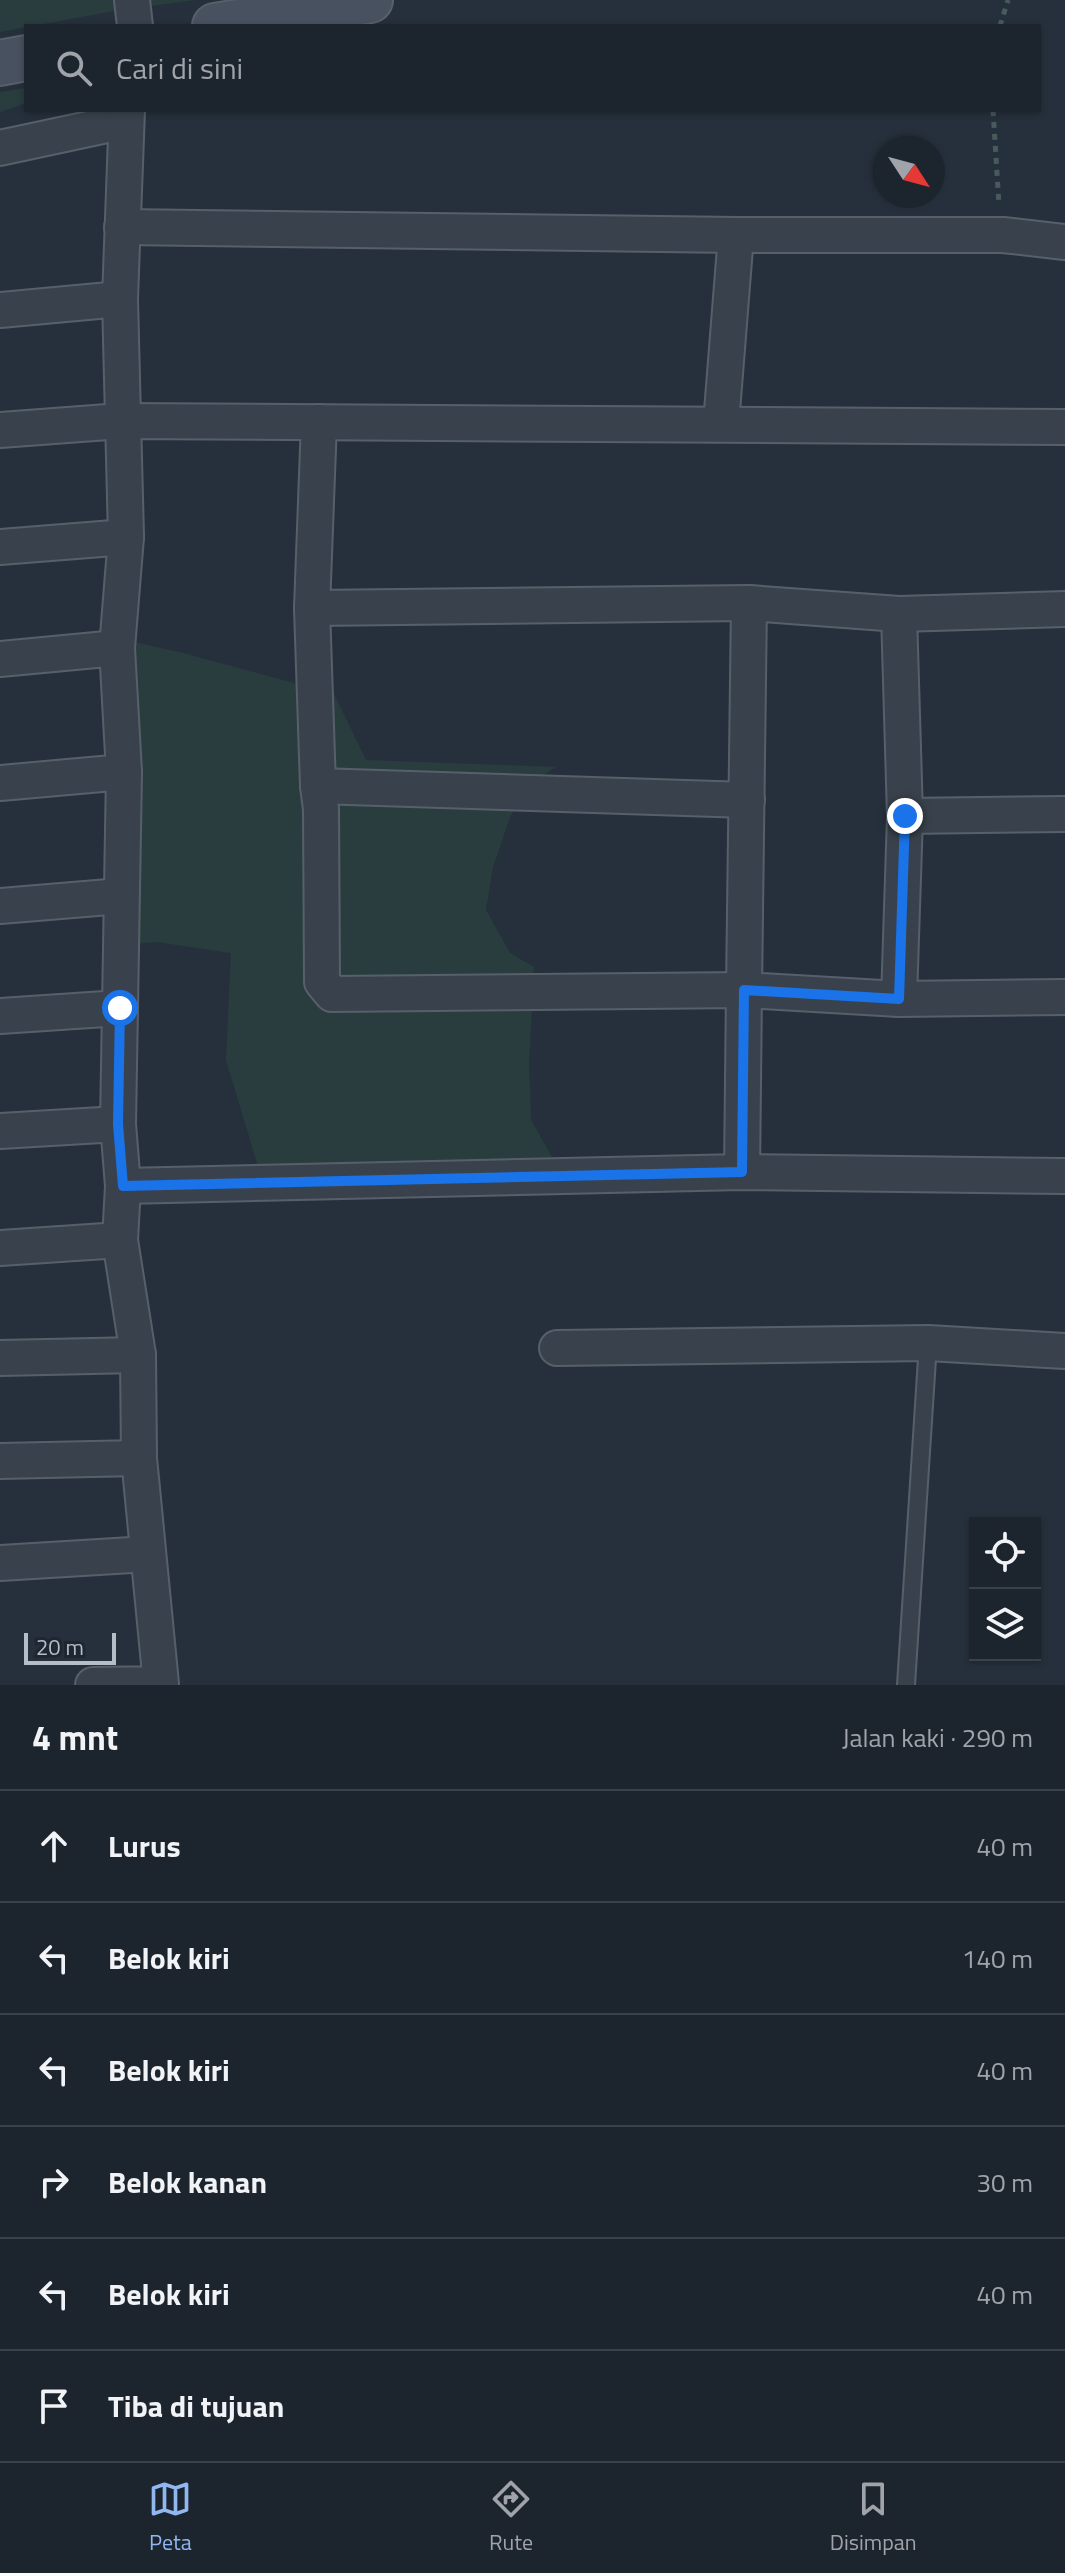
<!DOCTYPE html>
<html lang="id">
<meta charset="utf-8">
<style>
:root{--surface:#1c242d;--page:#293039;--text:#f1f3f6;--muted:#a0a4aa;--line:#3a4149;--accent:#91b7f1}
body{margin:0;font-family:"Titillium Web",sans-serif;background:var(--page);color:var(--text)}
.controls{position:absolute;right:24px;bottom:24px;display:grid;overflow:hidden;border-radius:0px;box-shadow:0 2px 6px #0004}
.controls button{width:72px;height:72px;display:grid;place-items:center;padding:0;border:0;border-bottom:2px solid var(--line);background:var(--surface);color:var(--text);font:40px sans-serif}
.compass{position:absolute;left:873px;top:136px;width:72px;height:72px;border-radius:50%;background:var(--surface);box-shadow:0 2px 6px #0004;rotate:126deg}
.scale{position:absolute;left:24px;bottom:20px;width:92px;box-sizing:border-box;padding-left:8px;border:4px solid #b5bdc7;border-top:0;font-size:22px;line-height:28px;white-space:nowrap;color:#b5bdc7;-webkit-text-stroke:6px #1e2731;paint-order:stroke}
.stop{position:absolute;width:24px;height:24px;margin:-18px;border:6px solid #1a73e8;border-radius:50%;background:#fff}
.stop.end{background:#1a73e8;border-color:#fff;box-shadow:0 2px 8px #0008}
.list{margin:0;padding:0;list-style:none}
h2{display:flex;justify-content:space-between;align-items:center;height:104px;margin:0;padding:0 32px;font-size:34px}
h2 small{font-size:26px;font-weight:400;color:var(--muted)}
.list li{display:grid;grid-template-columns:52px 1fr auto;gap:24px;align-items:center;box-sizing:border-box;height:112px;padding:0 32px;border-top:2px solid var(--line)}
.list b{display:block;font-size:30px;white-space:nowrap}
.list em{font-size:26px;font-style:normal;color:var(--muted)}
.icon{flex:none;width:44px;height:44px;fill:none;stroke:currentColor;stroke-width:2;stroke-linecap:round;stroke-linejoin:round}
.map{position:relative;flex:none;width:1065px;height:1685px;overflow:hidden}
.search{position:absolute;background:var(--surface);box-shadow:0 2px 6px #0004;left:24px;right:24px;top:24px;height:88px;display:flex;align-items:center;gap:20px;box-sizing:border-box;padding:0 28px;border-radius:0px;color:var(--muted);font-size:30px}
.sheet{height:776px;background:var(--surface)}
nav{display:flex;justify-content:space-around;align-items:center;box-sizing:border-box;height:112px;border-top:2px solid var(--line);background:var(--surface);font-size:22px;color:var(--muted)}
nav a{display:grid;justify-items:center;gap:4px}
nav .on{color:var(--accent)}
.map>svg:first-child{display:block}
.green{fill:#293d3e}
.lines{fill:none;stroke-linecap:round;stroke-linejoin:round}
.lane-casing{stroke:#57606a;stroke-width:20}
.street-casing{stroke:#57606a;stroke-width:38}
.secondary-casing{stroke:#57606a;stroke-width:48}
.path{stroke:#485a5c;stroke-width:5;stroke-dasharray:6 6;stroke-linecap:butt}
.lane{stroke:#39424c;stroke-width:16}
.street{stroke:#39424c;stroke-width:34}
.secondary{stroke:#48515f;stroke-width:44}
.route{stroke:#1a73e8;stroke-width:10}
</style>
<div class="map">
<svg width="1065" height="1685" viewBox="0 0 1065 1685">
<rect width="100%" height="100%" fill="#26303c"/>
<!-- green -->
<g class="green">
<polygon points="0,0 195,0 114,11 0,32"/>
<polygon points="26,88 26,103 0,112 0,92"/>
<polygon points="112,637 183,653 334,694 366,760 556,767 532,781 510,817 493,867 486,910 510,953 534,967 529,1063 531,1120 552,1157 372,1171 260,1173 226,1060 231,953 157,942 112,946"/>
</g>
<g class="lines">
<defs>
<polyline id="lane" points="906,1685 928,1343"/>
<g id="street">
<polyline points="132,0 135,26"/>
<polyline points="0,148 126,121"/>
<polyline points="122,227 736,235 1003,235 1065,242"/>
<polyline points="0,310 120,299"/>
<polyline points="319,422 312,608 749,603 899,614 1065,609"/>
<polyline points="721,424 736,235"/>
<polyline points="0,430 121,421 1065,427"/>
<polyline points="0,547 126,537"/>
<polyline points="749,603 744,990 899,999 1065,997"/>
<polyline points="312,608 318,786"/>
<polyline points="0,659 117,648"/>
<polyline points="0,783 124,772"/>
<polyline points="905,816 1065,814"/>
<polyline points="0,906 121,896"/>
<polyline points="899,999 905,816 899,614"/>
<polyline points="0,1016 120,1008"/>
<polyline points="0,1131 118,1124"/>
<polyline points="742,1172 744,990 332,994 322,982 321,809 318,786 747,800"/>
<polyline points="123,1186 742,1172 1065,1176"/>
<polyline points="0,1248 120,1240"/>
<polyline points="557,1348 928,1343 1065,1351"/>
<polyline points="0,1358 138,1355"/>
<polyline points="0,1461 139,1458"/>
<polyline points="0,1563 148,1554"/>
<polyline points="93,1685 161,1684 139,1458 138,1355 120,1240 123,1186 118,1124 124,772 117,648 126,537 120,299 127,110"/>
</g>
<g id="secondary">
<polyline points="215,26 370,0"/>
<polyline points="0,63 26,58"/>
</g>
</defs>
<!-- lane casing -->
<use href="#lane" class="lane-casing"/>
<!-- street casing -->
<use href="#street" class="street-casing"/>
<!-- secondary casing -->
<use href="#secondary" class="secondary-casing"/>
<!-- path -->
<g class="path">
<polyline points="1000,26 1008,0"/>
<polyline points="993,110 999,205"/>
</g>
<!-- lane -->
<use href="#lane" class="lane"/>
<!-- street -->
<use href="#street" class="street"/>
<!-- secondary -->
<use href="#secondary" class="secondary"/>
</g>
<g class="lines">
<!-- route -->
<polyline class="route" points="120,1008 118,1124 123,1186 742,1172 744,990 899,999 905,816"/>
</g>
</svg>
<div class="controls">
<button><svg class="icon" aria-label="locate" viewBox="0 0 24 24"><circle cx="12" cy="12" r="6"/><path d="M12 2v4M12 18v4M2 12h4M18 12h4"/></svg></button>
<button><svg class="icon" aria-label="layers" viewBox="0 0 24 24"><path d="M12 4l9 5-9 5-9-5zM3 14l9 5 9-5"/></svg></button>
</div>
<svg class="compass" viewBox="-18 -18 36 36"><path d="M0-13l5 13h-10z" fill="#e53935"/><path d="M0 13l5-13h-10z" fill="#a0a4aa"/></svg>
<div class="scale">20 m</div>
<div class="stop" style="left:120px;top:1008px"></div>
<div class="stop end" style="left:905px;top:816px"></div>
<div class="search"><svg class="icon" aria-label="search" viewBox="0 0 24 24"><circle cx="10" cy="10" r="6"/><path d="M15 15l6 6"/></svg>Cari di sini</div>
</div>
<section class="sheet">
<h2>4 mnt<small>Jalan kaki · 290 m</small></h2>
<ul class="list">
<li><svg class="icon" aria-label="ahead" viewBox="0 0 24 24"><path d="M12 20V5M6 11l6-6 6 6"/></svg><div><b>Lurus</b></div><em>40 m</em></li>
<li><svg class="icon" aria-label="left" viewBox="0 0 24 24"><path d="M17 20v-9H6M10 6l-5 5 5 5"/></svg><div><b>Belok kiri</b></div><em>140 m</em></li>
<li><svg class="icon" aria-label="left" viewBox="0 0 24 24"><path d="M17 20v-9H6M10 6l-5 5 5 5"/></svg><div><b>Belok kiri</b></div><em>40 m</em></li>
<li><svg class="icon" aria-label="right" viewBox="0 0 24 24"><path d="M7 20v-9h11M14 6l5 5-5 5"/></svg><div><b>Belok kanan</b></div><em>30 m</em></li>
<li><svg class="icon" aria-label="left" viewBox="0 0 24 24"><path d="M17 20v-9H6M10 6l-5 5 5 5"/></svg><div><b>Belok kiri</b></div><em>40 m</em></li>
<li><svg class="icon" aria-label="arrive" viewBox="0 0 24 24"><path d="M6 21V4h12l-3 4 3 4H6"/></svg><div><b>Tiba di tujuan</b></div></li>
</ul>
</section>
<nav>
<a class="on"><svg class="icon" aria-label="map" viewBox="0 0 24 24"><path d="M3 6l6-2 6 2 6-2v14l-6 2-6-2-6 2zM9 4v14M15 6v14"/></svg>Peta</a>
<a><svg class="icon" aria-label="directions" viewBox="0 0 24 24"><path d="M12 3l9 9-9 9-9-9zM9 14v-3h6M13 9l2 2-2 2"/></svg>Rute</a>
<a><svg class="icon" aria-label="saved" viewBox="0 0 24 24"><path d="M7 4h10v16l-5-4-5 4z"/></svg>Disimpan</a>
</nav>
